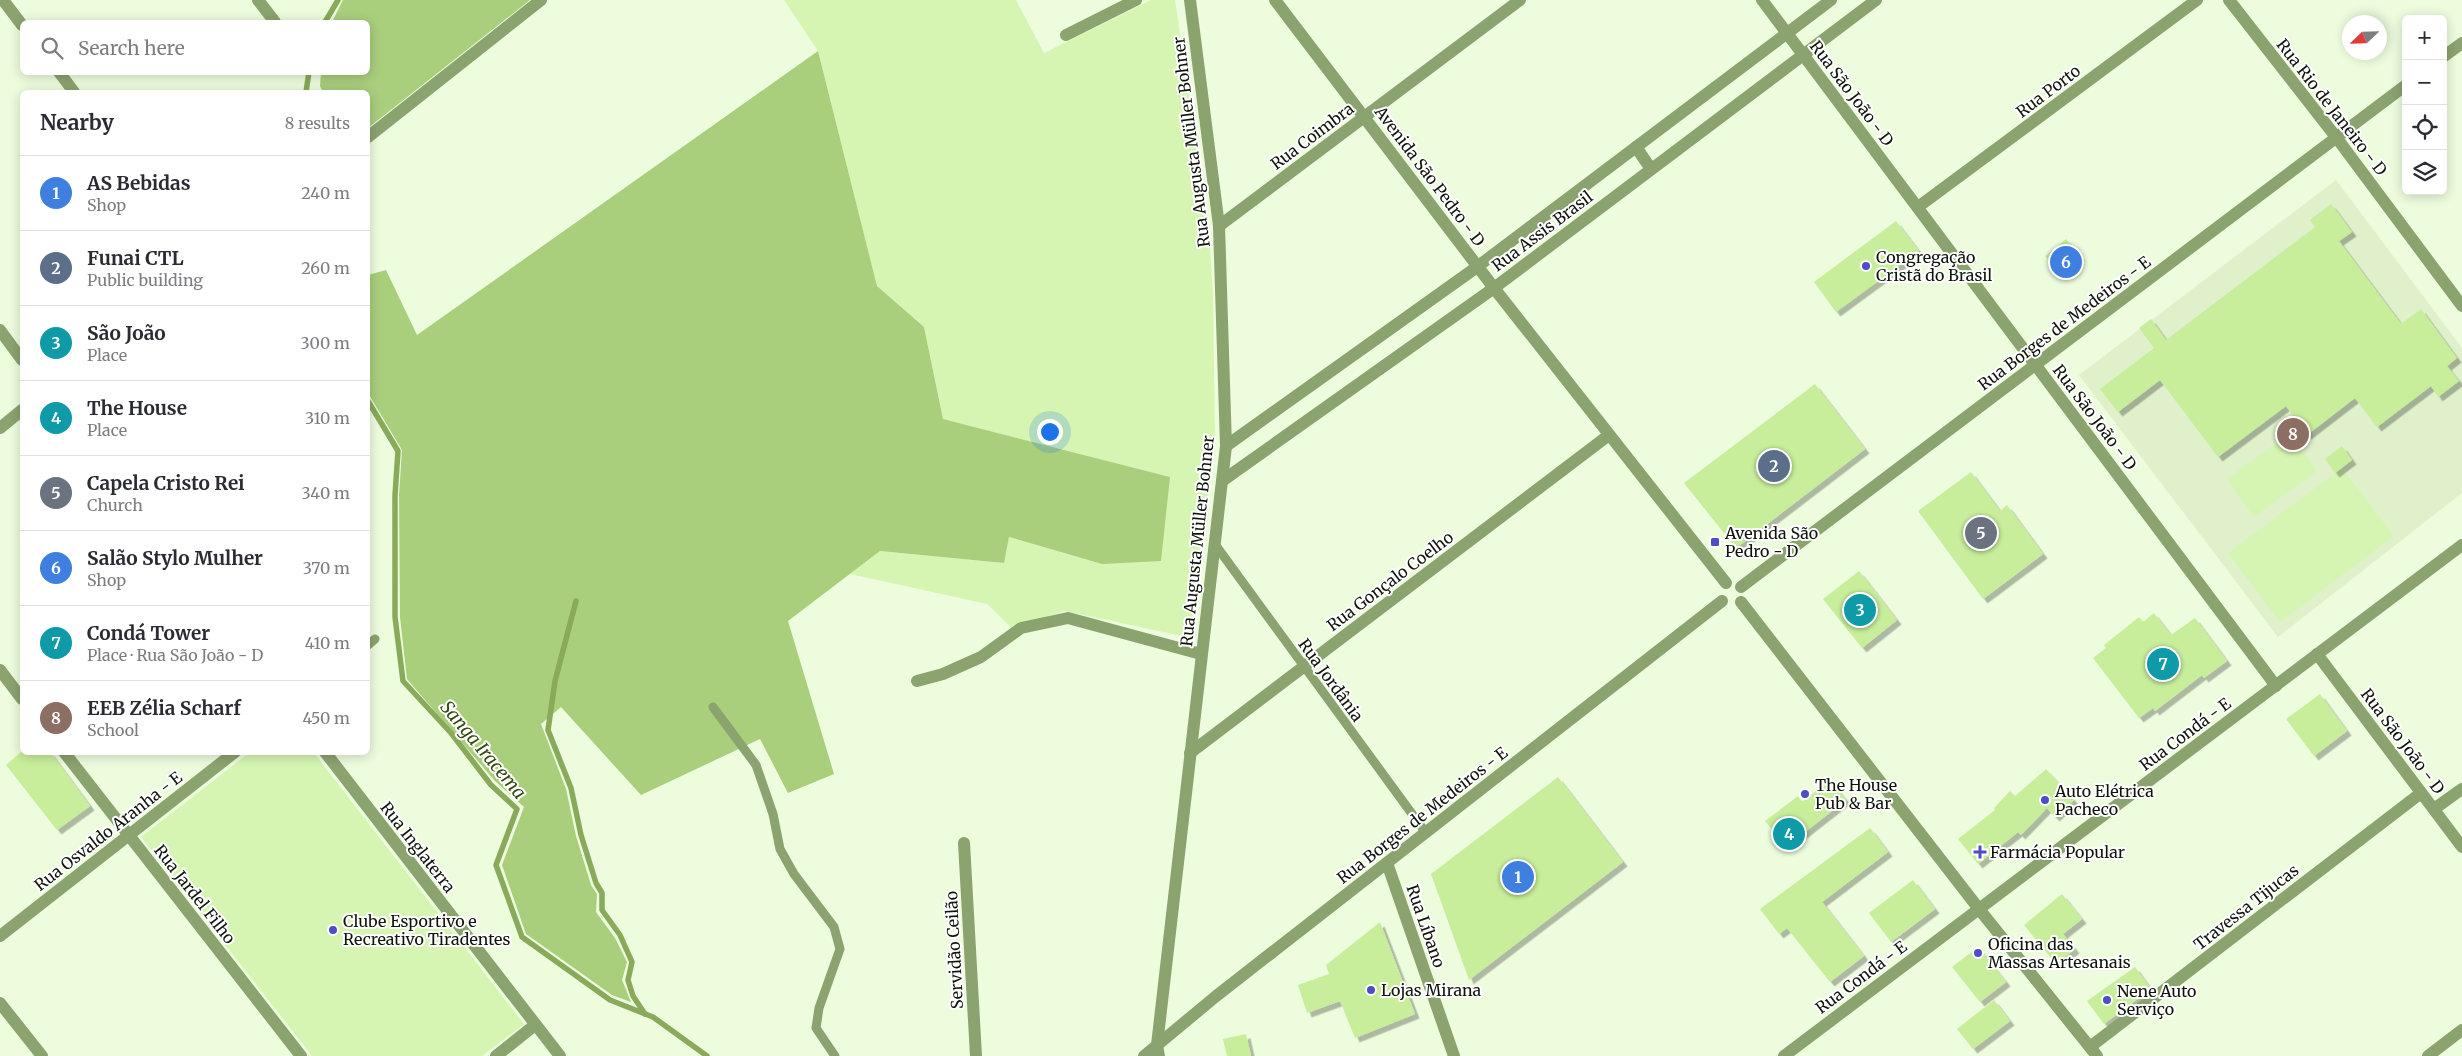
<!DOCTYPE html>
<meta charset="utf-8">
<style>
:root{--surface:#fff;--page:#f2f2f3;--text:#2b2b33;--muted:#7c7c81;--line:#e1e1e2;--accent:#4f4dc4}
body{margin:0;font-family:Merriweather,serif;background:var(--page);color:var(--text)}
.controls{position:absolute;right:15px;top:15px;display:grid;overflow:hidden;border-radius:8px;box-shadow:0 2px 12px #0003}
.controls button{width:45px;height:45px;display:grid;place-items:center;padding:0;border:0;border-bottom:1px solid var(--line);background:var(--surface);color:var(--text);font:25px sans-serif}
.compass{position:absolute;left:2342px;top:15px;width:45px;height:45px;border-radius:50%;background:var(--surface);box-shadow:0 2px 12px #0003;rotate:247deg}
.you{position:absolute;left:1049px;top:431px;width:18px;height:18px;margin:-12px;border:4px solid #fff;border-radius:50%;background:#1a73e8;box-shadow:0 0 0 8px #1a73e833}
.badge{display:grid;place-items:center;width:32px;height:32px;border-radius:50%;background:var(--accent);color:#fff;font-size:16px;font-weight:700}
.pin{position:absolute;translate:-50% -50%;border:2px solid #fff;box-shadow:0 1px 5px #0006}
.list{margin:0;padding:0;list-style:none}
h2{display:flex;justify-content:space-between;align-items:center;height:65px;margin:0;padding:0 20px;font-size:21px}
h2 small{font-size:16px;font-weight:400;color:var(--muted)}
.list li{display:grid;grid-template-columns:32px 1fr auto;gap:15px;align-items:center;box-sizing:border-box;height:75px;padding:0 20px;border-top:1px solid var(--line)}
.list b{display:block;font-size:19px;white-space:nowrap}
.list p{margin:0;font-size:16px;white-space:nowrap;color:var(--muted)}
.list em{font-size:16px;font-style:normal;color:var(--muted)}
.icon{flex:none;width:28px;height:28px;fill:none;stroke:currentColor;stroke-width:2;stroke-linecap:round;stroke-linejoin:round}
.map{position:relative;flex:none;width:2462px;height:1056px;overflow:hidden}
.search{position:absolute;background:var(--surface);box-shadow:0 2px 12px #0003;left:20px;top:20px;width:350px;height:55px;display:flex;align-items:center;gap:12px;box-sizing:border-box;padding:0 18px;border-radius:8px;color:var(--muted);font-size:19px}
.panel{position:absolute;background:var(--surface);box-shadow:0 2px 12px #0003;left:20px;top:90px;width:350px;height:665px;border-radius:8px}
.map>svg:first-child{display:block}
.built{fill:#dff0cb}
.green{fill:#d6f5b2}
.forest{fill:#a9ce7c}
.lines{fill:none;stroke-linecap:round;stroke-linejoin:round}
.stream{stroke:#88aa5a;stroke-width:5.5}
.building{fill:#c8ee9b;filter:url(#shadow)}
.service{stroke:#8ba36f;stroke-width:9}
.minor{stroke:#8ba36f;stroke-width:12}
.tertiary{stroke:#8ba36f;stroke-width:12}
.poi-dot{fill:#4f4dc4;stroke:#fff;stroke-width:2}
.labels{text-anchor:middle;stroke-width:4;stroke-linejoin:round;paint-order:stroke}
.street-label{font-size:16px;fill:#0f1309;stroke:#fff}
.poi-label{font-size:16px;fill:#0f1309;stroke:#fff;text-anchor:start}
.water-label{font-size:18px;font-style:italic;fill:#334a0f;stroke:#fff}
</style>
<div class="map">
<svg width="2462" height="1056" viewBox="0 0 2462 1056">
<defs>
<filter id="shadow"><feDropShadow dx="4.5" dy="4.5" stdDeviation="0" flood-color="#0004"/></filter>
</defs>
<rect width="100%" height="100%" fill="#edfcdd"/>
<!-- built -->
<polygon class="built" points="2336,180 2462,348 2462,493 2278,637 2079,375"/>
<!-- green -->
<g class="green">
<polygon points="784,0 1016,0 1044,53 1151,0 1175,0 1208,224 1213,292 1215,444 1191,638 1065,611 1011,627 987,604 850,574 880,551 1003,563 1009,537 1102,564 1170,477 943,419 924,327 877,286 818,51"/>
<polygon points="2290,433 2317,471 2254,517 2227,479"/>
<polygon points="2342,468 2394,536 2280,622 2228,553"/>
<polygon points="249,753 314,753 524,1024 482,1056 312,1056 141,837"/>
</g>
<!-- forest -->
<g class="forest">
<polygon points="343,0 530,0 368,128 368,92 323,92 320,86 321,73 368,72 368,22 332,22"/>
<polygon points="818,51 877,286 924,327 943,419 1170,477 1161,561 1102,564 1009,537 1004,563 880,551 788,621 834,774 788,793 760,739 641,795 561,707 541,724 566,789 576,836 591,885 597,894 596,912 615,938 627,962 622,980 631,1002 612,995 526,934 502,865 524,807 495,781 407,679 400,617 399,495 402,450 368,393 368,275 386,270 417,335"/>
</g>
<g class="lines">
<!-- stream -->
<g class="stream">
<polyline points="325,22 338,0"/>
<polyline points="306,92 309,72"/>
<polyline points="368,401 398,451 395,495 395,617 403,681 451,733 491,785 517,809 496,865 522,937 610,1000 653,1017 707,1056"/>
<polyline points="576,601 555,681 548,730 571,788 581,835 596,883 602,893 602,910 620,935 632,962 628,980 633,996 645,1014"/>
</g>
</g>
<!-- building -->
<g class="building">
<polygon points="2331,204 2352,232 2339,241 2401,324 2421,309 2457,358 2447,366 2459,381 2438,397 2431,386 2377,427 2355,398 2307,435 2286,406 2218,457 2160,380 2118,412 2100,389 2154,348 2139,328 2151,319 2166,340 2315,227 2310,220"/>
<polygon points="1896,221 1919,251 1836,312 1814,282"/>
<polygon points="2066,239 2080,256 2060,273 2045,256"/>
<polygon points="1815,384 1865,449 1736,548 1684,483"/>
<polygon points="2342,446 2352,460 2335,473 2325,459"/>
<polygon points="1971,472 2000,511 2007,505 2043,554 1983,599 1918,511"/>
<polygon points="1859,571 1897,620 1862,648 1823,599"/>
<polygon points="2154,613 2171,635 2195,618 2227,661 2204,678 2202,675 2155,711 2153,708 2139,718 2093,658 2106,648 2104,645 2139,617 2143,622"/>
<polygon points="2320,694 2347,731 2314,756 2286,719"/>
<polygon points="21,752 50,752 90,806 57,830 6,765"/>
<polygon points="2046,769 2074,800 2055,817 2047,808 2021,835 2018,832 1978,864 1958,839 1995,810 1994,808 2010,791 2015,796"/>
<polygon points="1558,777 1623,862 1469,980 1431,874"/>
<polygon points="1830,780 1846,800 1786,847 1765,821 1798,796 1802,802"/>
<polygon points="1870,828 1888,852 1822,902 1864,956 1830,982 1787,928 1779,934 1760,909"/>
<polygon points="1913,880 1935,909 1891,942 1869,913"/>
<polygon points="2062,894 2082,919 2063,934 2075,949 2056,964 2024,925"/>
<polygon points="1380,922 1415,1014 1355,1038 1340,1001 1307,1013 1298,985 1329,974 1326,965"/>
<polygon points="1978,947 2006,982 1980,1002 1952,967"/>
<polygon points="2135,967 2151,989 2104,1024 2087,1001"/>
<polygon points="1994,1000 2010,1021 1973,1049 1957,1029"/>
<polygon points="1246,1034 1251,1056 1227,1056 1223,1039"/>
</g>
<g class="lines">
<!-- service -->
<g class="service">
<polyline points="1214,543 1426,833"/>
<polyline points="368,645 375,639"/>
<polyline points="713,707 756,765 773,814 780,849 794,874 834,927 840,949 819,1008 816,1028 835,1056"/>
</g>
<!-- minor -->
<g class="minor">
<polyline points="3,0 22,25"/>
<polyline points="258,0 275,22"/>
<polyline points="1762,0 2276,686"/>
<polyline points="2229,0 2336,137 2462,306"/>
<polyline points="1066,35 1136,0"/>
<polyline points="59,72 74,92"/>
<polyline points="368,137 541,0"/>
<polyline points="1918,207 2197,0"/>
<polyline points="1219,226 1520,0"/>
<polyline points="0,330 22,360"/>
<polyline points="0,428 22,410"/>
<polyline points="1226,446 1477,267"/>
<polyline points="1222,481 1494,288"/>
<polyline points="2317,654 2462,847"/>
<polyline points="0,670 22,699"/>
<polyline points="917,681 943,674 981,657 1021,628 1068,618 1201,654"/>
<polyline points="64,752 301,1056"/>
<polyline points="325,752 560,1056"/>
<polyline points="1190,753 1609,435"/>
<polyline points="2434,809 2462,789"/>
<polyline points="964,843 976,1056"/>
<polyline points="1387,863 1454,1056"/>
<polyline points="0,936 235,752"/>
<polyline points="0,1003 42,1056"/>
<polyline points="2090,1047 2421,793"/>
<polyline points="496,1056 535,1025"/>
<polyline points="1159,1056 1157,1045 1226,446 1219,226 1190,0"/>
<polyline points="2428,1056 2462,1030"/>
</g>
<!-- tertiary -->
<g class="tertiary">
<polyline points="1275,0 1494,288 1726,583"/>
<polyline points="2443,57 2462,43"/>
<polyline points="1636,147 1651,169"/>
<polyline points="1477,267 1831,0"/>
<polyline points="1494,288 1876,0"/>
<polyline points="1741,587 2406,85"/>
<polyline points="1741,602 1979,909 2097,1056"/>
<polyline points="1144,1056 1215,997 1722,601"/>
<polyline points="1784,1056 2462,545"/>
</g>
</g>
<!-- markers -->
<g class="poi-dot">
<circle cx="1866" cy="266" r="5"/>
<rect x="1710" y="537" width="10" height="10" rx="2.5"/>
<circle cx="1805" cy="794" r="5"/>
<circle cx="2045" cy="800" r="5"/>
<path d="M1977.5 844.5h5v5h5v5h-5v5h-5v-5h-5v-5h5z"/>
<circle cx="333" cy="930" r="5"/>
<circle cx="1978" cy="953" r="5"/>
<circle cx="1371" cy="990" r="5"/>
<circle cx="2107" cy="1000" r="5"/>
</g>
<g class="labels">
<!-- street labels -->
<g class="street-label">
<text transform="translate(2048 91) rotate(-37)" y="6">Rua Porto</text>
<text transform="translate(1852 93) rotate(53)" y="6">Rua São João - D</text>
<text transform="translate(2332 107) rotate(52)" y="6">Rua Rio de Janeiro - D</text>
<text transform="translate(1312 136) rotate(-37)" y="6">Rua Coimbra</text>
<text transform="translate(1191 142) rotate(-97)" y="6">Rua Augusta Müller Bohner</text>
<text transform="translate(1430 176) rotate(53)" y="6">Avenida São Pedro - D</text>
<text transform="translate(1542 231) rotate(-37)" y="6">Rua Assis Brasil</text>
<text transform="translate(2064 323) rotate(-37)" y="6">Rua Borges de Medeiros - E</text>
<text transform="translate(2095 417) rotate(53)" y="6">Rua São João - D</text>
<text transform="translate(1197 541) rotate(-84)" y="6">Rua Augusta Müller Bohner</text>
<text transform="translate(1390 581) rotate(-37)" y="6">Rua Gonçalo Coelho</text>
<text transform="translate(1331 680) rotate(54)" y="6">Rua Jordânia</text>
<text transform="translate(2185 734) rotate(-37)" y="6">Rua Condá - E</text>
<text transform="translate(2403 741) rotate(53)" y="6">Rua São João - D</text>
<text transform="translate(1422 815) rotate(-38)" y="6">Rua Borges de Medeiros - E</text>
<text transform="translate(108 831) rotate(-38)" y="6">Rua Osvaldo Aranha - E</text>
<text transform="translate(418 847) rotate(52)" y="6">Rua Inglaterra</text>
<text transform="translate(195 894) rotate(52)" y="6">Rua Jardel Filho</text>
<text transform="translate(2246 907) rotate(-38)" y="6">Travessa Tijucas</text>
<text transform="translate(1426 926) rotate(71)" y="6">Rua Líbano</text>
<text transform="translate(954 950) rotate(-93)" y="6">Servidão Ceilão</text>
<text transform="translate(1861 977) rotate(-37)" y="6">Rua Condá - E</text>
</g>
<!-- poi labels -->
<g class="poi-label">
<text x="1876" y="263">Congregação<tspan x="1876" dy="18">Cristã do Brasil</tspan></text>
<text x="1725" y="539">Avenida São<tspan x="1725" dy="18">Pedro - D</tspan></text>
<text x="1815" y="791">The House<tspan x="1815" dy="18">Pub &amp; Bar</tspan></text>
<text x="2055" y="797">Auto Elétrica<tspan x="2055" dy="18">Pacheco</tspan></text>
<text x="1990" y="858">Farmácia Popular</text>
<text x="343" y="927">Clube Esportivo e<tspan x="343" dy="18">Recreativo Tiradentes</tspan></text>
<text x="1988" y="950">Oficina das<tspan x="1988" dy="18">Massas Artesanais</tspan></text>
<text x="1381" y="996">Lojas Mirana</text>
<text x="2117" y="997">Nene Auto<tspan x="2117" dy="18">Serviço</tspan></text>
</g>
<!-- water labels -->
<g class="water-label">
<text transform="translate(483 750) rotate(50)" y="6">Sanga Iracema</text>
</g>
</g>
</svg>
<div class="controls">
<button>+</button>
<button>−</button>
<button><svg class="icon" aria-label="locate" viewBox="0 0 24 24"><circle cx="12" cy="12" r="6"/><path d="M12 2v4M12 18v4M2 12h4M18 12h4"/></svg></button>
<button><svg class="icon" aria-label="layers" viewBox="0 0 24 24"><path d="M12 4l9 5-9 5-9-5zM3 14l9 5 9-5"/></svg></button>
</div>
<svg class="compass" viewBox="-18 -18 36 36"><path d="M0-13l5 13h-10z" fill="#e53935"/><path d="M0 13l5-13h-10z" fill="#7c7c81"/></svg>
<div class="you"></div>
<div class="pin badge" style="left:1518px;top:877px;background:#3f7fe0">1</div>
<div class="pin badge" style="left:1774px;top:466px;background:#5c6f8a">2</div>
<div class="pin badge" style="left:1860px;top:610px;background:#0f9aa8">3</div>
<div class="pin badge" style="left:1789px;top:834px;background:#0f9aa8">4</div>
<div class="pin badge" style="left:1981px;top:533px;background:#6b7280">5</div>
<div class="pin badge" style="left:2066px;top:262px;background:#3f7fe0">6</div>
<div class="pin badge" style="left:2163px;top:664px;background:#0f9aa8">7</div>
<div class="pin badge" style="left:2293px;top:434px;background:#8d6e63">8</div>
<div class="search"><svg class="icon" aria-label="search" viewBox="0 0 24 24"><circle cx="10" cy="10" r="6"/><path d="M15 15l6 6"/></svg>Search here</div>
<section class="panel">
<h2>Nearby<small>8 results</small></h2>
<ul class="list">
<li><span class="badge" style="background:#3f7fe0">1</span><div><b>AS Bebidas</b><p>Shop</p></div><em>240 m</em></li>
<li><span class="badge" style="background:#5c6f8a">2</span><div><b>Funai CTL</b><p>Public building</p></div><em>260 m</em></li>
<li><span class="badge" style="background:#0f9aa8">3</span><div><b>São João</b><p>Place</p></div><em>300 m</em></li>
<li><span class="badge" style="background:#0f9aa8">4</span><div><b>The House</b><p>Place</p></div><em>310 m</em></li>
<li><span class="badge" style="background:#6b7280">5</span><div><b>Capela Cristo Rei</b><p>Church</p></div><em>340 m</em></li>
<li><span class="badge" style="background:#3f7fe0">6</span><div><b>Salão Stylo Mulher</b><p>Shop</p></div><em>370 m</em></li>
<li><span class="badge" style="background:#0f9aa8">7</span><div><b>Condá Tower</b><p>Place · Rua São João - D</p></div><em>410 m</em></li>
<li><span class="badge" style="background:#8d6e63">8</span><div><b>EEB Zélia Scharf</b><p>School</p></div><em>450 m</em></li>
</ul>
</section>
</div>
